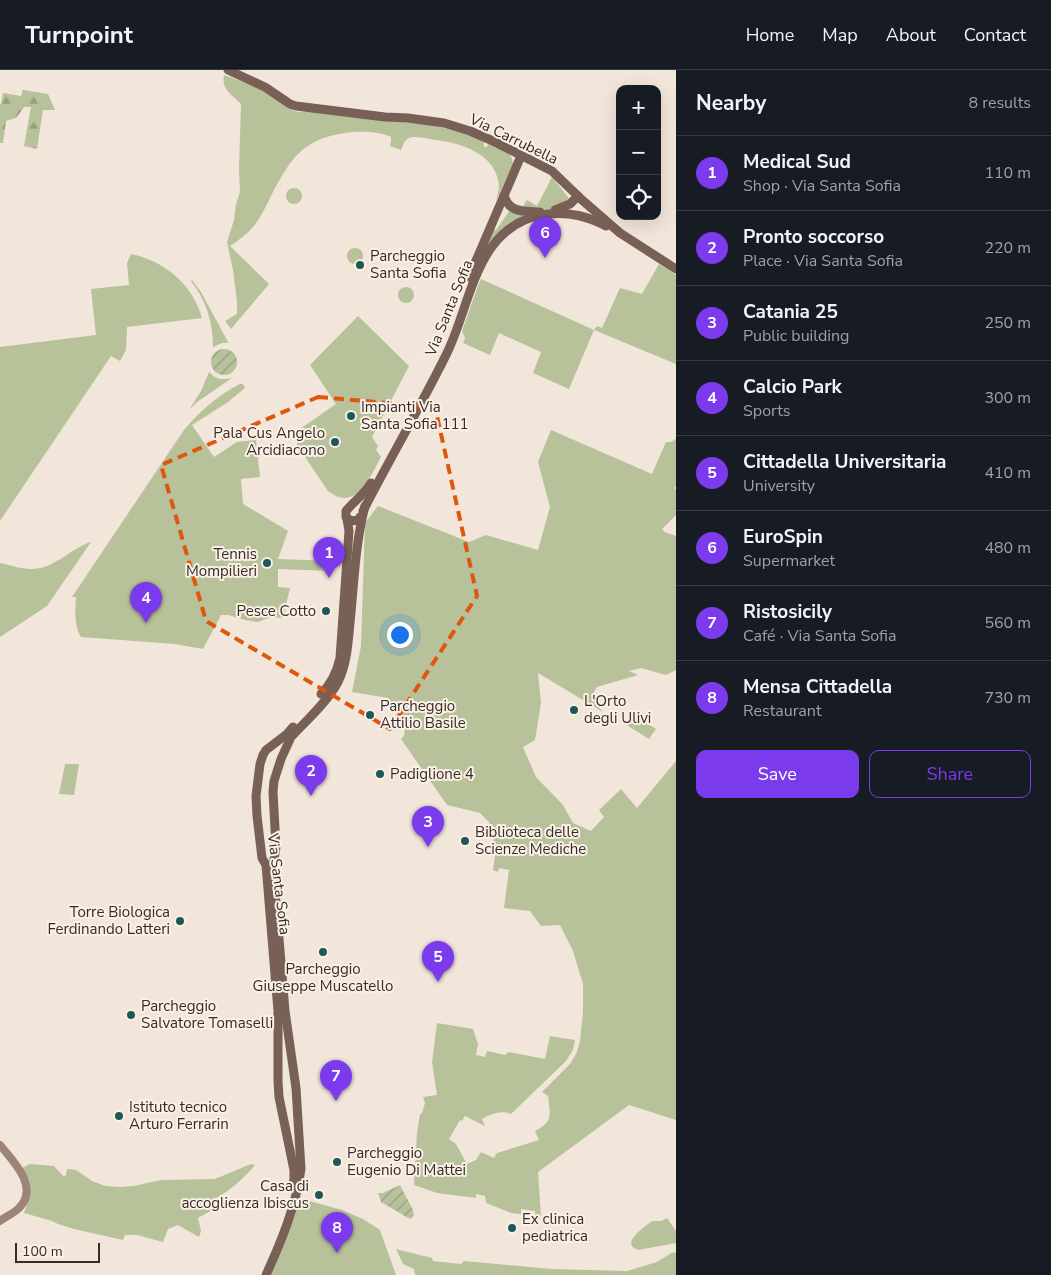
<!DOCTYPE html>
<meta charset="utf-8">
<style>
:root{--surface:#171b24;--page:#20242c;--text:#f1f3f6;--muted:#9ea1a6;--line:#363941;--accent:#7c3aed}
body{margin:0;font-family:"Nunito Sans",sans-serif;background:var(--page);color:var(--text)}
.controls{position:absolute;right:15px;top:15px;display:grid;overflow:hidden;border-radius:10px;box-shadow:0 5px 20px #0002}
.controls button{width:45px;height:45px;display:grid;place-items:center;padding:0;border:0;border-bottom:1px solid var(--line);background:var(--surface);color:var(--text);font:25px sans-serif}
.scale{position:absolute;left:15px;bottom:12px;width:85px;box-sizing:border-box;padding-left:5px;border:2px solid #362b27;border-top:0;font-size:14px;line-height:18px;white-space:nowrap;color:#362b27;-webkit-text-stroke:4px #faf0e6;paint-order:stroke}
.you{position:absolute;left:399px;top:564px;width:18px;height:18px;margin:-12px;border:4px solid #fff;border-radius:50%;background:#1a73e8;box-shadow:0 0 0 8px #1a73e833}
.badge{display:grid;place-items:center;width:32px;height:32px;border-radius:50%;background:var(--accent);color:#fff;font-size:16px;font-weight:700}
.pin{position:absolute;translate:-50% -41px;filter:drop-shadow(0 1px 2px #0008)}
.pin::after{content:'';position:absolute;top:26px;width:18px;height:15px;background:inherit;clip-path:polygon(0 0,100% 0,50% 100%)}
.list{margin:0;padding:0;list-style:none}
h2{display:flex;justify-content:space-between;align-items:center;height:65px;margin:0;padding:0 20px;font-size:21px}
h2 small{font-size:16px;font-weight:400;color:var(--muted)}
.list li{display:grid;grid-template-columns:32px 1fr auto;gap:15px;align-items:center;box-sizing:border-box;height:75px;padding:0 20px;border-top:1px solid var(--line)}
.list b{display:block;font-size:19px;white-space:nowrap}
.list p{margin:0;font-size:16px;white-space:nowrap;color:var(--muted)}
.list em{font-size:16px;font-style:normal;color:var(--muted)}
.actions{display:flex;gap:10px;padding:15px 20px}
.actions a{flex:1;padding:11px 0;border:1px solid var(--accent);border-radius:10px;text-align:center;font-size:18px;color:var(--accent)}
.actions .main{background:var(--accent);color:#fff}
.icon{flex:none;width:28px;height:28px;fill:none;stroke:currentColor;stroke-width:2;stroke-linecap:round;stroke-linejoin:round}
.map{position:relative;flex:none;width:676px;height:1205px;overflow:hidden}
header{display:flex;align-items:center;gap:30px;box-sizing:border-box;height:70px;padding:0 25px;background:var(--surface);border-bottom:1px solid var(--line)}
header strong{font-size:24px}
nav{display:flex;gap:28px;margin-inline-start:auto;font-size:18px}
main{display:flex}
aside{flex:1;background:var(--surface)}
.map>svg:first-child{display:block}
.grass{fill:#b7c29a}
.forest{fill:url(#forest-firs)}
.garden{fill:url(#garden-furrows)}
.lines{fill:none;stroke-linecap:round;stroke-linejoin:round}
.secondary{stroke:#9e8377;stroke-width:8}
.primary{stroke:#796057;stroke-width:9}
.marked{fill:none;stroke:#df570d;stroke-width:4;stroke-dasharray:10 6;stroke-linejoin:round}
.poi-dot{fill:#1b5959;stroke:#faf0e6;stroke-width:2}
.labels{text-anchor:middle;stroke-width:4;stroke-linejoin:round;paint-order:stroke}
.street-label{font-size:15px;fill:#362b27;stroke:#faf0e6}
.poi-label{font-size:15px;fill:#362b27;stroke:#faf0e6;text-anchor:start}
</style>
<header>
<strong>Turnpoint</strong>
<nav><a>Home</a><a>Map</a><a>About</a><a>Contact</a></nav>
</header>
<main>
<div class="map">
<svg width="676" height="1205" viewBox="0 0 676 1205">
<defs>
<pattern id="forest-firs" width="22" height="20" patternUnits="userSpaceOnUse" patternTransform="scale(1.25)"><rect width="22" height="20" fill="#b7c29a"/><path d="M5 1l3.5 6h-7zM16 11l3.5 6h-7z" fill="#969e7e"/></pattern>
<pattern id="garden-furrows" width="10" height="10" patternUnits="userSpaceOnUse" patternTransform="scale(1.25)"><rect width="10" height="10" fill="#b7c29a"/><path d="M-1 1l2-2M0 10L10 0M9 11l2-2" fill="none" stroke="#969e7e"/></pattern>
</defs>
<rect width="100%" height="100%" fill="#f2e5da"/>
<!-- grass -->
<g class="grass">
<path d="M224,5L260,18L294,41L299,42L313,41L340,44L342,46L425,54L462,62L484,71V77H487L488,73C499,78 513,81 513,94L496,131C497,126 499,121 499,116C497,84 461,73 436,70C428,69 416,65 409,68C404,70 403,76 401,80L390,76L391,72V67C383,62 363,61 353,62C305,67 292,85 271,126C266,136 261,147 254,156C247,164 239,170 230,176L269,214L231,259L225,251L237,244V232L233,200L227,172L234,150L236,134L240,122L239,99L241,34C232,24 221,20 224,5Z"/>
<polygon points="552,107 571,131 551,139 546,140 541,139 526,140 514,134 523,136 527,130 537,136"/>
<circle cx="294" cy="126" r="8"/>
<polygon points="510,140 525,146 482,187 493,159 496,160"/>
<circle cx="355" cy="186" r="8"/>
<path d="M131,184C165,191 193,215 202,248L127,257L126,280L120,291L111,286L0,451V277L96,265L91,219L129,215L127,193Z"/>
<polygon points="659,194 676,205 676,294 594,260 569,319 533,303 541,282 499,263 490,285 463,273 465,268 462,261 478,216 481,209 594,260 597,256 602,258 620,218 642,224"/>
<path d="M192,210L201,222L228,272L227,273H222L213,277C213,252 206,230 191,211Z"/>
<circle cx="406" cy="225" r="8"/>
<path d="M358,246L409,296L372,367L378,376L376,380L381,387C370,407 356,443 328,421L297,375V370L299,369L294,363L336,334L310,295Z"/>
<path d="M209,302C216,310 222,310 232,308L197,332L189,340L201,321Z"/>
<path d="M240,314H243L245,318L228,332L192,355L214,387L237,372L256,370L260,407L241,409L243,434L288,461L278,489L333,491V501L278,499V517L290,518L283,548L271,547L258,552L245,550L228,545H221L203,579L175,574L81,567C74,555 75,541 76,527H72L184,360C200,341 218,325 240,314Z"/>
<path d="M551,360L652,404L666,372H671L676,369V416L674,418L676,420V445L662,459L665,462L676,466V600L666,605L641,598L629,601L638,605L597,617C589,627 597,633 603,642L538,603L541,633L535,670L523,677L536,707L563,735L573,753L591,761L604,747L599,740L621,719L637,738L676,691V1050L629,1035L538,1102L541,1146H535V1141L521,1139V1144L511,1143L486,1133L485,1126L476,1124V1128L437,1123L414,1115L417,1063L420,1044L422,1043L425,1033L423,1027L437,1025L432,992L437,953L473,959L478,974L476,985L485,987L487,981L505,985L509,982L545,989L550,966L575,970L573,980L566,991L511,1044C500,1040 492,1044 482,1049L485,1056L465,1046L462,1051L460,1050L449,1069L456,1074L467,1094L476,1090L481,1082L494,1088L497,1083L539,1070L535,1061C554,1051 550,1045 548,1026L542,1022L570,994L577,982L580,971L583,942V914L573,881L560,855L541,856L530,841L504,838L509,800L499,798L498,802L493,800L496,780L489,752L480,743L447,735L401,669L404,666L405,656L388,628L352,622L361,576L365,453L378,436L469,472L486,465L538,480L550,437L538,392Z"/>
<path d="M91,472L47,536L0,567V493C10,495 21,499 31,499C53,500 71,478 91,472Z"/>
<polygon points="631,644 656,659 649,669 625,654"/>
<polygon points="65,694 79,694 74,725 59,724"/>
<path d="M30,1094L54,1096L64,1107L66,1105L67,1099L76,1100L92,1111L105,1116L119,1117L134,1116L161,1110L215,1109L251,1094L255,1095C241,1112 225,1124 206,1134L216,1138L198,1148L201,1161L199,1167L178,1155L168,1159L163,1172L137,1165H125L123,1170L74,1159L58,1154L52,1151L24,1143C31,1123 35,1116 22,1098Z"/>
<polygon points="298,1128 342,1140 363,1149 380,1160 396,1205 270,1205"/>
<path d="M667,1148L676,1161V1173L638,1180C619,1173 645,1157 652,1151H661Z"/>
<polygon points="396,1179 432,1188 433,1191 461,1194 464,1191 552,1199 627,1201 657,1192 673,1182 676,1183 676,1205 415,1205 414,1199 403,1194"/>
</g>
<!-- forest -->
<polygon class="forest" points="23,20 48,24 55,40 43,40 37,79 24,76 31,37 24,37 16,48 6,51 3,73 0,73 0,35 1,34 3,23 21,26"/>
<!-- garden -->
<g class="garden">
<circle cx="224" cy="292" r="13"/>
<polygon points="400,1115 413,1140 414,1146 410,1149 381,1132 378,1123 383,1123"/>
</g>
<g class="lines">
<!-- secondary -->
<path class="secondary" d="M0,1075C13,1091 39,1116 20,1137C15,1143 6,1146 0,1151"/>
<!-- primary -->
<g class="primary">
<polyline points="228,0 265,17 290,34 296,36 385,47 408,48 444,53 470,61 493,71 552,101 581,129 620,163 676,199"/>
<path d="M504,125C509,144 525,141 540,142"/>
<polyline points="555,140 570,134 578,126"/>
<polyline points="469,207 521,86"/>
<path d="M363,441C390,388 421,336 447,283C472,232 476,152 548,144C570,142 587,146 606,156"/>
<path d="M360,447L358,450L351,451L346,447V441C354,431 365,424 371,413"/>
<path d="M321,624C331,614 337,602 340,588L349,461L347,449"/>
<polyline points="292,1118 294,1109 294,1100 279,1027 278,1011 278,941 266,795 262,788 257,746 256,726 260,694 263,685 266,680 287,664 293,657"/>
<path d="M266,1205C281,1172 296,1136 301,1099L296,1018L285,941L273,796L276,777L273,722L274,711L281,689L291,667C305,652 329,630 338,612C347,594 348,573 350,553C354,514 355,474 365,436"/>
</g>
</g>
<!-- marked area -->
<path class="marked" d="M318,327L435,337L477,526L390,659L206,551L161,395Z"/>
<!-- markers -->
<g class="poi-dot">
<circle cx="360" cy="195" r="5"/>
<circle cx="351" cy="346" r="5"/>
<circle cx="335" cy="372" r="5"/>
<circle cx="267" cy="493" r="5"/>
<circle cx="326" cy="541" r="5"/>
<circle cx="574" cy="640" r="5"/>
<circle cx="370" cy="645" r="5"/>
<circle cx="380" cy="704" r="5"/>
<circle cx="465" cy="771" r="5"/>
<circle cx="180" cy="851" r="5"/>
<circle cx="323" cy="882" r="5"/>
<circle cx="131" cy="945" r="5"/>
<circle cx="119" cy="1046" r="5"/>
<circle cx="337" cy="1092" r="5"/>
<circle cx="319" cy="1125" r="5"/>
<circle cx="512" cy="1158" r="5"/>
</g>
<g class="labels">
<!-- street labels -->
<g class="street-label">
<text transform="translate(514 69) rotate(26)" y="5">Via Carrubella</text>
<text transform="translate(449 238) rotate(-68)" y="5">Via Santa Sofia</text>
<text transform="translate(279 814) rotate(83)" y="5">Via Santa Sofia</text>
</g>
<!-- poi labels -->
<g class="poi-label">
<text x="370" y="191">Parcheggio<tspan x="370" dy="17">Santa Sofia</tspan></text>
<text x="361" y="342">Impianti Via<tspan x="361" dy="17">Santa Sofia 111</tspan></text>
<text x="325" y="368" text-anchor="end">Pala Cus Angelo<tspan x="325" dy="17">Arcidiacono</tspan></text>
<text x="257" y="489" text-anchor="end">Tennis<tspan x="257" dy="17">Mompilieri</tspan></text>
<text x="316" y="546" text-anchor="end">Pesce Cotto</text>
<text x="584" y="636">L'Orto<tspan x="584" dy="17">degli Ulivi</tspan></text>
<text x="380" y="641">Parcheggio<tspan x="380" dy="17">Attilio Basile</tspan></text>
<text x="390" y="709">Padiglione 4</text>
<text x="475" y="767">Biblioteca delle<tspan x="475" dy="17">Scienze Mediche</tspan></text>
<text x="170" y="847" text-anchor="end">Torre Biologica<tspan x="170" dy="17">Ferdinando Latteri</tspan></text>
<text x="323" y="904" text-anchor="middle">Parcheggio<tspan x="323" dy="17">Giuseppe Muscatello</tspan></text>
<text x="141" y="941">Parcheggio<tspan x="141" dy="17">Salvatore Tomaselli</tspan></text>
<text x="129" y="1042">Istituto tecnico<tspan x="129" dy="17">Arturo Ferrarin</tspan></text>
<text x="347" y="1088">Parcheggio<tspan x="347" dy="17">Eugenio Di Mattei</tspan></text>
<text x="309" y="1121" text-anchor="end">Casa di<tspan x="309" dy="17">accoglienza Ibiscus</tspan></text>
<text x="522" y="1154">Ex clinica<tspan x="522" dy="17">pediatrica</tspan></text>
</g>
</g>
</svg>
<div class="controls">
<button>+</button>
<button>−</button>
<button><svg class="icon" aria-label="locate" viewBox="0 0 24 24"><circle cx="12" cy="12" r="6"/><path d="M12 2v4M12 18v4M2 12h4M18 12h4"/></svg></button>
</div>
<div class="scale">100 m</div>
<div class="you"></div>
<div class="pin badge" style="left:329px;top:508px">1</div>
<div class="pin badge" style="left:311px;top:726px">2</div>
<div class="pin badge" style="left:428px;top:777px">3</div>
<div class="pin badge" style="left:146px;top:553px">4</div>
<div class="pin badge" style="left:438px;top:912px">5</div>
<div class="pin badge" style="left:545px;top:188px">6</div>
<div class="pin badge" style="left:336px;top:1031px">7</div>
<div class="pin badge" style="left:337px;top:1183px">8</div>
</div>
<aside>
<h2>Nearby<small>8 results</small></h2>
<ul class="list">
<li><span class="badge">1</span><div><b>Medical Sud</b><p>Shop · Via Santa Sofia</p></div><em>110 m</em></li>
<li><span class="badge">2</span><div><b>Pronto soccorso</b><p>Place · Via Santa Sofia</p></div><em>220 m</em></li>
<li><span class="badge">3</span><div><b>Catania 25</b><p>Public building</p></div><em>250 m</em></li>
<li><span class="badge">4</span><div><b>Calcio Park</b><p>Sports</p></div><em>300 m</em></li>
<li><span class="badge">5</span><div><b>Cittadella Universitaria</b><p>University</p></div><em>410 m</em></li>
<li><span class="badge">6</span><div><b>EuroSpin</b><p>Supermarket</p></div><em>480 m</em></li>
<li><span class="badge">7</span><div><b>Ristosicily</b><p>Café · Via Santa Sofia</p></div><em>560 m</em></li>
<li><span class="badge">8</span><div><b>Mensa Cittadella</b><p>Restaurant</p></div><em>730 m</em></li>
</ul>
<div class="actions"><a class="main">Save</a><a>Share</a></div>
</aside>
</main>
